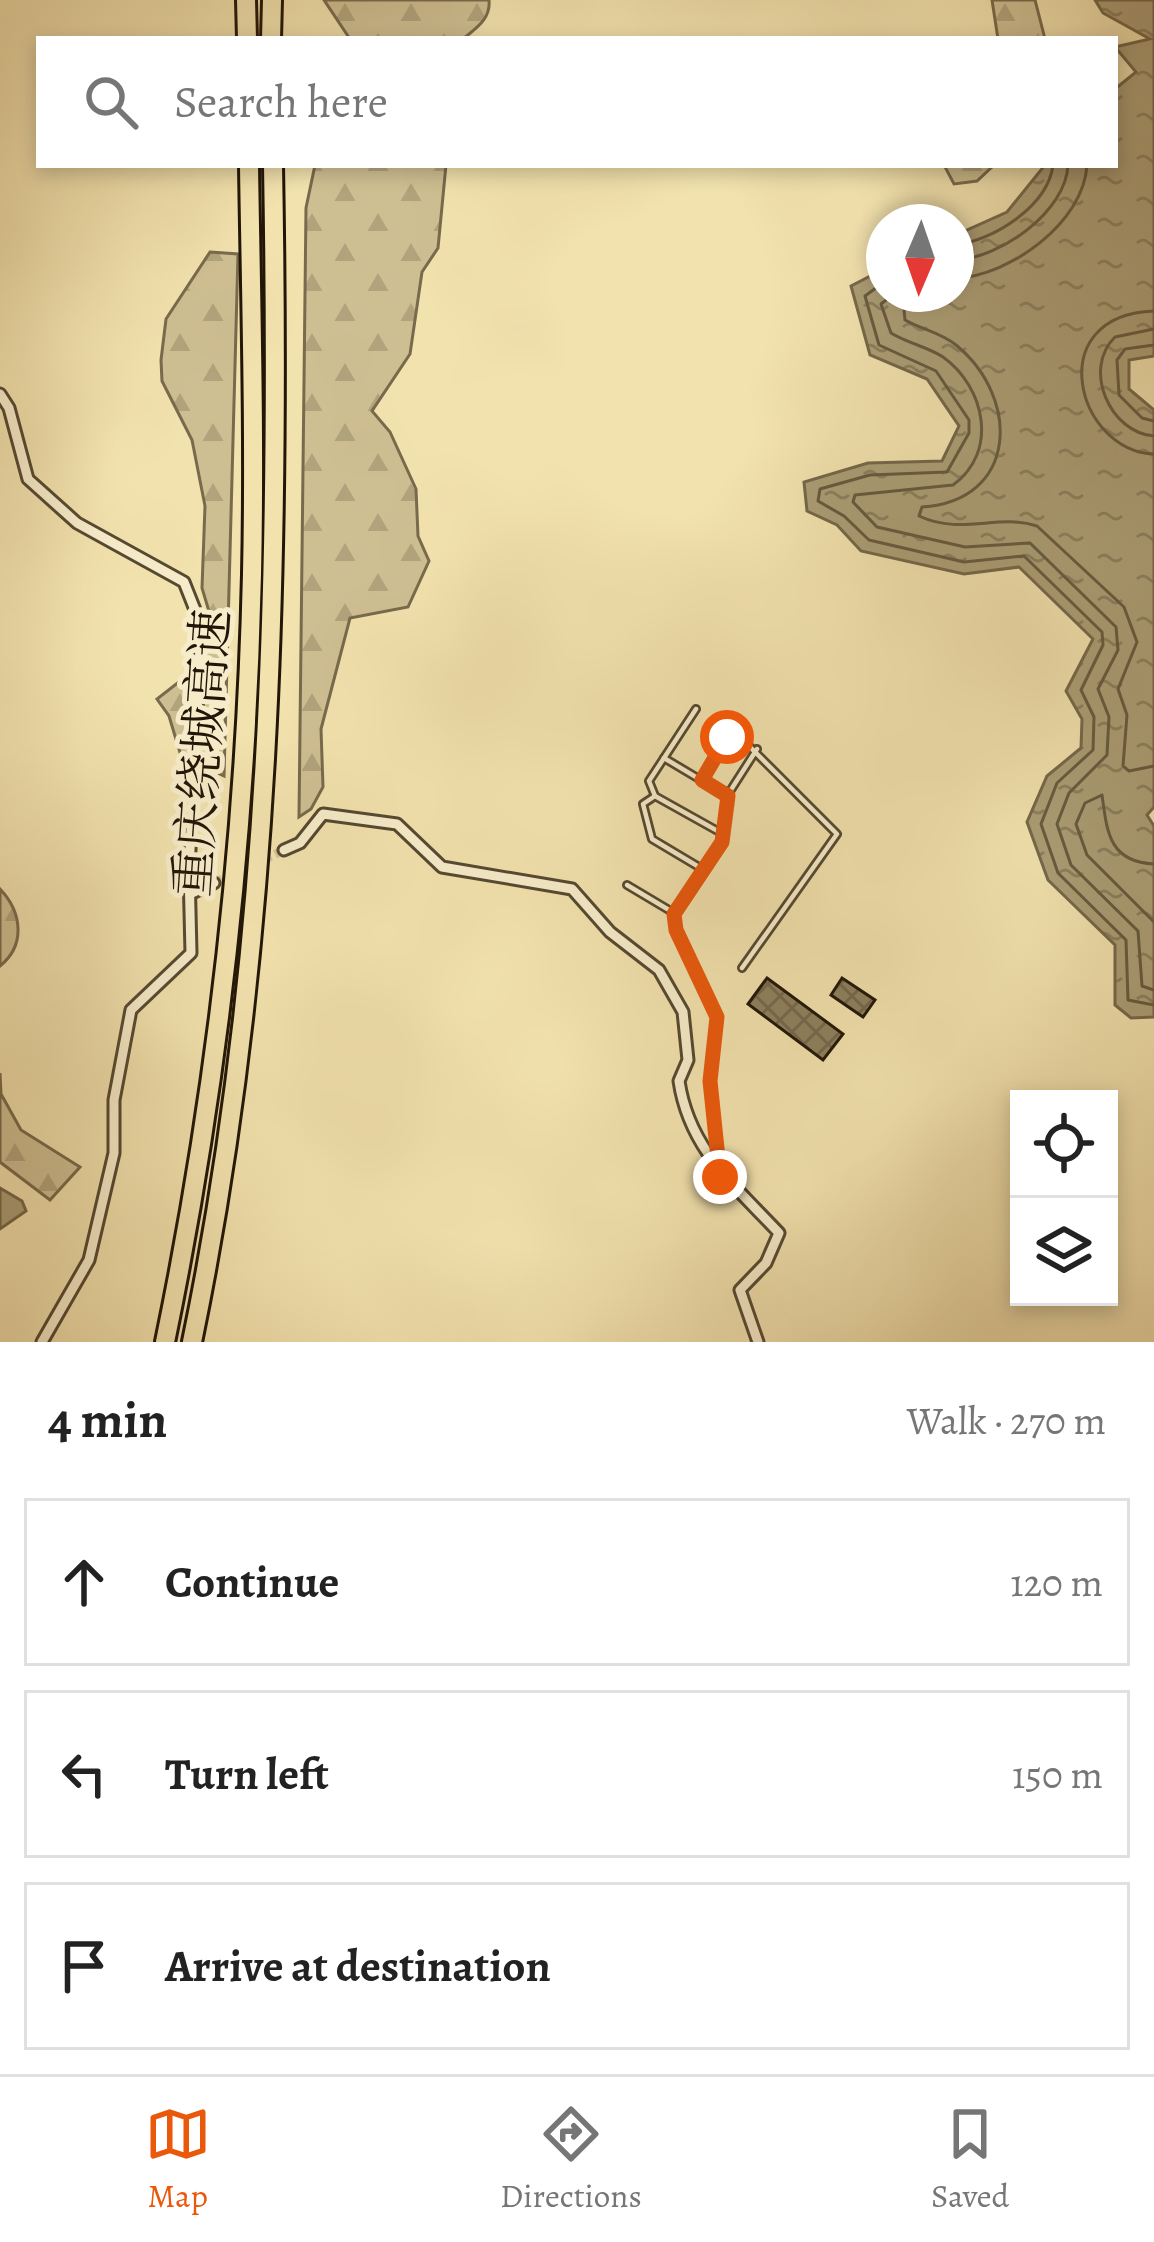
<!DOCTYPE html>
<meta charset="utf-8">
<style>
:root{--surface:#fff;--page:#f2f2f2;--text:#222;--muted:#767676;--line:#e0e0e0;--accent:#ea580c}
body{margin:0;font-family:Alegreya,"Noto Serif SC",serif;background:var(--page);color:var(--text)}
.controls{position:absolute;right:36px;bottom:36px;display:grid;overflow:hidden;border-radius:0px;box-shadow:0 6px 18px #0003}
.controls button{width:108px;height:108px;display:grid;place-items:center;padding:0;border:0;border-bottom:3px solid var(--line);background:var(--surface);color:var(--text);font:60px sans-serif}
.compass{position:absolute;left:866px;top:204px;width:108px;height:108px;border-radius:50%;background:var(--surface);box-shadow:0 6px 18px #0003;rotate:182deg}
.stop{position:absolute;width:36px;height:36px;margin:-27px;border:9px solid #ea580c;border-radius:50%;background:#fff}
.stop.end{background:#ea580c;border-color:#fff;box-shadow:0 3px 12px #0008}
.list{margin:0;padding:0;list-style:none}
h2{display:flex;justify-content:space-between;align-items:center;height:156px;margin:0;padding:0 48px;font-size:51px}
h2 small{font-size:39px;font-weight:400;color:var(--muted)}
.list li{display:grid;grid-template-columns:78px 1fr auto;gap:36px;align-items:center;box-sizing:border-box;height:168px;margin:0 24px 24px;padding:0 24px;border:3px solid var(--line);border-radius:0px}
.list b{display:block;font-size:45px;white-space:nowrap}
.list em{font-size:39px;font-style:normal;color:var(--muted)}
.icon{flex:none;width:66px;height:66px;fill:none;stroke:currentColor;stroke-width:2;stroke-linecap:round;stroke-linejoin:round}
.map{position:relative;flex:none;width:1154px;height:1342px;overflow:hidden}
.search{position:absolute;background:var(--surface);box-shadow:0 6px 18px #0003;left:36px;right:36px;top:36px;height:132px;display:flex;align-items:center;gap:30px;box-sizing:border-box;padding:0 42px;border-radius:0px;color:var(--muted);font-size:45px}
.sheet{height:732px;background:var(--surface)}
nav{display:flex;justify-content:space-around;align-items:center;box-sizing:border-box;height:168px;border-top:3px solid var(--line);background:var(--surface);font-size:33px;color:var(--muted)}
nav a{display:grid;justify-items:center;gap:6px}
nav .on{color:var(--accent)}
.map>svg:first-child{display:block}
.forest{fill:url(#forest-firs);stroke:#786a4c;stroke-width:3}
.water{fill:url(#water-ripples);stroke:#746749;stroke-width:3}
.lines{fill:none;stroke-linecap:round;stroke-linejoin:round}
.shore{stroke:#665a3e;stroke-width:3}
.building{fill:url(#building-cross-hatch);stroke:#211607;stroke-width:3}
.minor-tunnel{stroke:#d3c395;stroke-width:9;stroke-dasharray:9 4.5;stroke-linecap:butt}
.service-casing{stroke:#554931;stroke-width:10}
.minor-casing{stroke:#554931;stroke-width:15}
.motorway-casing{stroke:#211607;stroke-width:24}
.service{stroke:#f7ecca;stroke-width:4.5}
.minor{stroke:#f7ecca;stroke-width:9}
.motorway{stroke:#f2e2ae;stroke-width:18}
.route{stroke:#ea580c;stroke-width:15}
.labels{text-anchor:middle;stroke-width:10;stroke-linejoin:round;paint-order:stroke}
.street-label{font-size:48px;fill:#211607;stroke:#f7ecca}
</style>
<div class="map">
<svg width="1154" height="1342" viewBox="0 0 1154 1342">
<defs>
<pattern id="forest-firs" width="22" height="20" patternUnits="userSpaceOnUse" patternTransform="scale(3)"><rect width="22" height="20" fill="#cebf92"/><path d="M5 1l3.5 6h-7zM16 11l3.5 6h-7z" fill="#b1a37c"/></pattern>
<pattern id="water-ripples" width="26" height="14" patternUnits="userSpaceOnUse" patternTransform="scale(3)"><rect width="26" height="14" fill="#ab9d75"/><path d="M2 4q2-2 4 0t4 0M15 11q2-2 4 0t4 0" fill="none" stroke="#8b7f5e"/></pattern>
<pattern id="building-cross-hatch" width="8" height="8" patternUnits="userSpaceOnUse" patternTransform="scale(3)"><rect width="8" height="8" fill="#8e805e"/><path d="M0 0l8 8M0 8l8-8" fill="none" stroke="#74684c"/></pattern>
</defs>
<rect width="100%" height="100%" fill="#f2e2ae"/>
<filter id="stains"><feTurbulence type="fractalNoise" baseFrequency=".00167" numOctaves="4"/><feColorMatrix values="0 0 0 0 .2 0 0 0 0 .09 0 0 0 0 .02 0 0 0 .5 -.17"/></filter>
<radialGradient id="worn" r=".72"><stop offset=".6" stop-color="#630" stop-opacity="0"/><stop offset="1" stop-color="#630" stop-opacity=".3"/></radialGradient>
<!-- forest -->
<g class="forest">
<path d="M324,0H489C491,19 476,28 463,39H350Z"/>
<polygon points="992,0 1035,0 1045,39 998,39"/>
<polygon points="315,165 446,165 438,248 422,272 410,354 372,411 390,432 416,489 418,536 429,561 408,607 350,618 321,729 323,787 311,809 299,817 306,208"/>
<polygon points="944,165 994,165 977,181 954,184"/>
<polygon points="210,252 238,254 224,776 181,756 169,716 157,699 184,678 214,628 202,588 205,506 192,440 162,381 161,360 166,319"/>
<path d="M0,889C22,912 26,945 0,966Z"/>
<polygon points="0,1073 1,1094 21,1130 80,1167 50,1200 0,1162"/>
</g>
<!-- water -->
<g class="water">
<polygon points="1095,0 1154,0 1154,356 1129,360 1129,389 1154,410 1154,807 1147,815 1154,826 1154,1017 1131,1018 1115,1005 1115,945 1048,880 1027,822 1047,776 1081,748 1082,719 1066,691 1093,639 1019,567 964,574 861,551 837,525 807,511 804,482 868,463 942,461 959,426 927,379 870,355 851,286 884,269 884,294 956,294 956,235 1007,212 1045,165 1115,165 1115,89 1136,72 1115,47 1150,39 1103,13"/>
<polygon points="0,1188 22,1201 26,1211 0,1229"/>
</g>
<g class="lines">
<!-- shore -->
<g class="shore">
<path d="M956,245C994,240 1048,206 1053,165"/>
<path d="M956,260C1000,258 1066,212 1068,165"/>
<path d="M956,278C1010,276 1084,222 1087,165"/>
<polyline points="884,282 865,296 879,345 936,371 969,420 969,433 947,472 870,475 820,489 818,501 844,516 869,540 964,562 1024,556 1102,632 1103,645 1081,690 1094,717 1093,750 1057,783 1041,824 1058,873 1126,940 1128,1000 1154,1005"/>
<path d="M894,294L881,304L891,333C907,343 928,347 943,357C985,387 999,452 953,485L855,495L853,502L877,527L965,547L1030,543L1116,627L1118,650L1098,689L1109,717L1107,755L1069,793L1057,824L1071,865L1138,931L1142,986L1154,990"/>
<path d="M920,294L904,310L905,320C921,329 942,333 956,345C1021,398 1018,501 922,507L919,516C962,536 998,513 1037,526L1124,607L1137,642L1118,689L1127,715L1123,766L1129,771L1154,766"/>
<path d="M1154,311C1041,315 1076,451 1154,454"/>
<path d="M1154,329L1115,337C1082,369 1110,433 1154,436"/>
<polyline points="1154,345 1125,349 1117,360 1119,395 1142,418 1154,421"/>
<path d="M1154,864C1108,862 1107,830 1102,795L1085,803L1076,824L1087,855L1154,922"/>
</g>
</g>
<!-- building -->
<g class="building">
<polygon points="767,978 843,1034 823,1060 748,1004"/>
<polygon points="842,978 875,1000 863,1017 831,995"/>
</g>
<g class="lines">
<!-- minor-tunnel -->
<polyline class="minor-tunnel" points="214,883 284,850"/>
<defs>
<g id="service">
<polyline points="664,758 726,795"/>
<polyline points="702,780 716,752 736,733 837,834 742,968"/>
<polyline points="655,796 649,781 696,709"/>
<polyline points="704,870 652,839 643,804 655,796 723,834"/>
<polyline points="627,885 674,913"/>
<polyline points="720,1177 710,1081 717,1017 676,930 674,913 722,842 727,796 757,749"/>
</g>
<g id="minor">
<polyline points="0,394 9,408 28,479 77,523 184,582 201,625 189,870 191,953 131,1010 114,1100 114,1153 89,1260 42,1342"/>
<path d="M284,850L300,843L323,814L397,824L442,867L572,889L610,932L659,970L683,1012L688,1060L679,1081C689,1149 735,1186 779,1233L766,1263L740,1290L758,1342"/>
<polyline points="190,894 214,883"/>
</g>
<g id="motorway">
<polyline points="246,0 247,39"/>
<polyline points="271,39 272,0"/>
<path d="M165,1342C217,1090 246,832 252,574C255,438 251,301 249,165"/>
<path d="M192,1342C272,955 280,559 273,165"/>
</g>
</defs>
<!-- service casing -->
<use href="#service" class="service-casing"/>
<!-- minor casing -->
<use href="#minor" class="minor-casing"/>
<!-- motorway casing -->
<use href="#motorway" class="motorway-casing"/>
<!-- service -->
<use href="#service" class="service"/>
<!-- minor -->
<use href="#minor" class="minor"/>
<!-- motorway -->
<use href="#motorway" class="motorway"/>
</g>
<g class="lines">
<!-- route -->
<polyline class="route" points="720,1177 710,1081 717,1017 676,930 674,914 722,842 728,796 702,780 727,737"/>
</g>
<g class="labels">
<!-- street labels -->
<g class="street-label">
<text transform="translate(201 753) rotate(-86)" y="17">重庆绕城高速</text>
</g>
</g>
<rect width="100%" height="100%" filter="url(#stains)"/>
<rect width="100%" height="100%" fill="url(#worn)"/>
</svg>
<div class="controls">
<button><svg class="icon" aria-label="locate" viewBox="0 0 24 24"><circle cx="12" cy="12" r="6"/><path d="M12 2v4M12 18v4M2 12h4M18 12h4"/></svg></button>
<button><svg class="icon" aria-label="layers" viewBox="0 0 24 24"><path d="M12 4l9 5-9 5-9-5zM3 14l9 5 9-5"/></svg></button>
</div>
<svg class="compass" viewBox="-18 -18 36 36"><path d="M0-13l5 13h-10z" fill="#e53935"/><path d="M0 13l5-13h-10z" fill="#767676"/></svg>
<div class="stop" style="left:727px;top:737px"></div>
<div class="stop end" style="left:720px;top:1177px"></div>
<div class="search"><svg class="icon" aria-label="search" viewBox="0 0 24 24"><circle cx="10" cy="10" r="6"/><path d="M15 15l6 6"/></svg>Search here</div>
</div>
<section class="sheet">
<h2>4 min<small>Walk · 270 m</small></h2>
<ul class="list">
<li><svg class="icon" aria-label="ahead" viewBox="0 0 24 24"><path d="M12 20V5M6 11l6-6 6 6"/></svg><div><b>Continue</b></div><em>120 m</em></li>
<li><svg class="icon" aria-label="left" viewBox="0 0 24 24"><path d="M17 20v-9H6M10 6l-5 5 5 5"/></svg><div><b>Turn left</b></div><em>150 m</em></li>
<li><svg class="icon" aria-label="arrive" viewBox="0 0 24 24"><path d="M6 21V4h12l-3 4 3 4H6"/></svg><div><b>Arrive at destination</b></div></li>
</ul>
</section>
<nav>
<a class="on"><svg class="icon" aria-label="map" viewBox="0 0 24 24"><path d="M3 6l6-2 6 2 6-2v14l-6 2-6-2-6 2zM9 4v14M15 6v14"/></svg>Map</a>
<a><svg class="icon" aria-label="directions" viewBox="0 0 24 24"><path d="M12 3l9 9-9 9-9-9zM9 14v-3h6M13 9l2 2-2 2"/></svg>Directions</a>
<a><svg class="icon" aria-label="saved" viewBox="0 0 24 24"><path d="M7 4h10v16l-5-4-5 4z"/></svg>Saved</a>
</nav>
